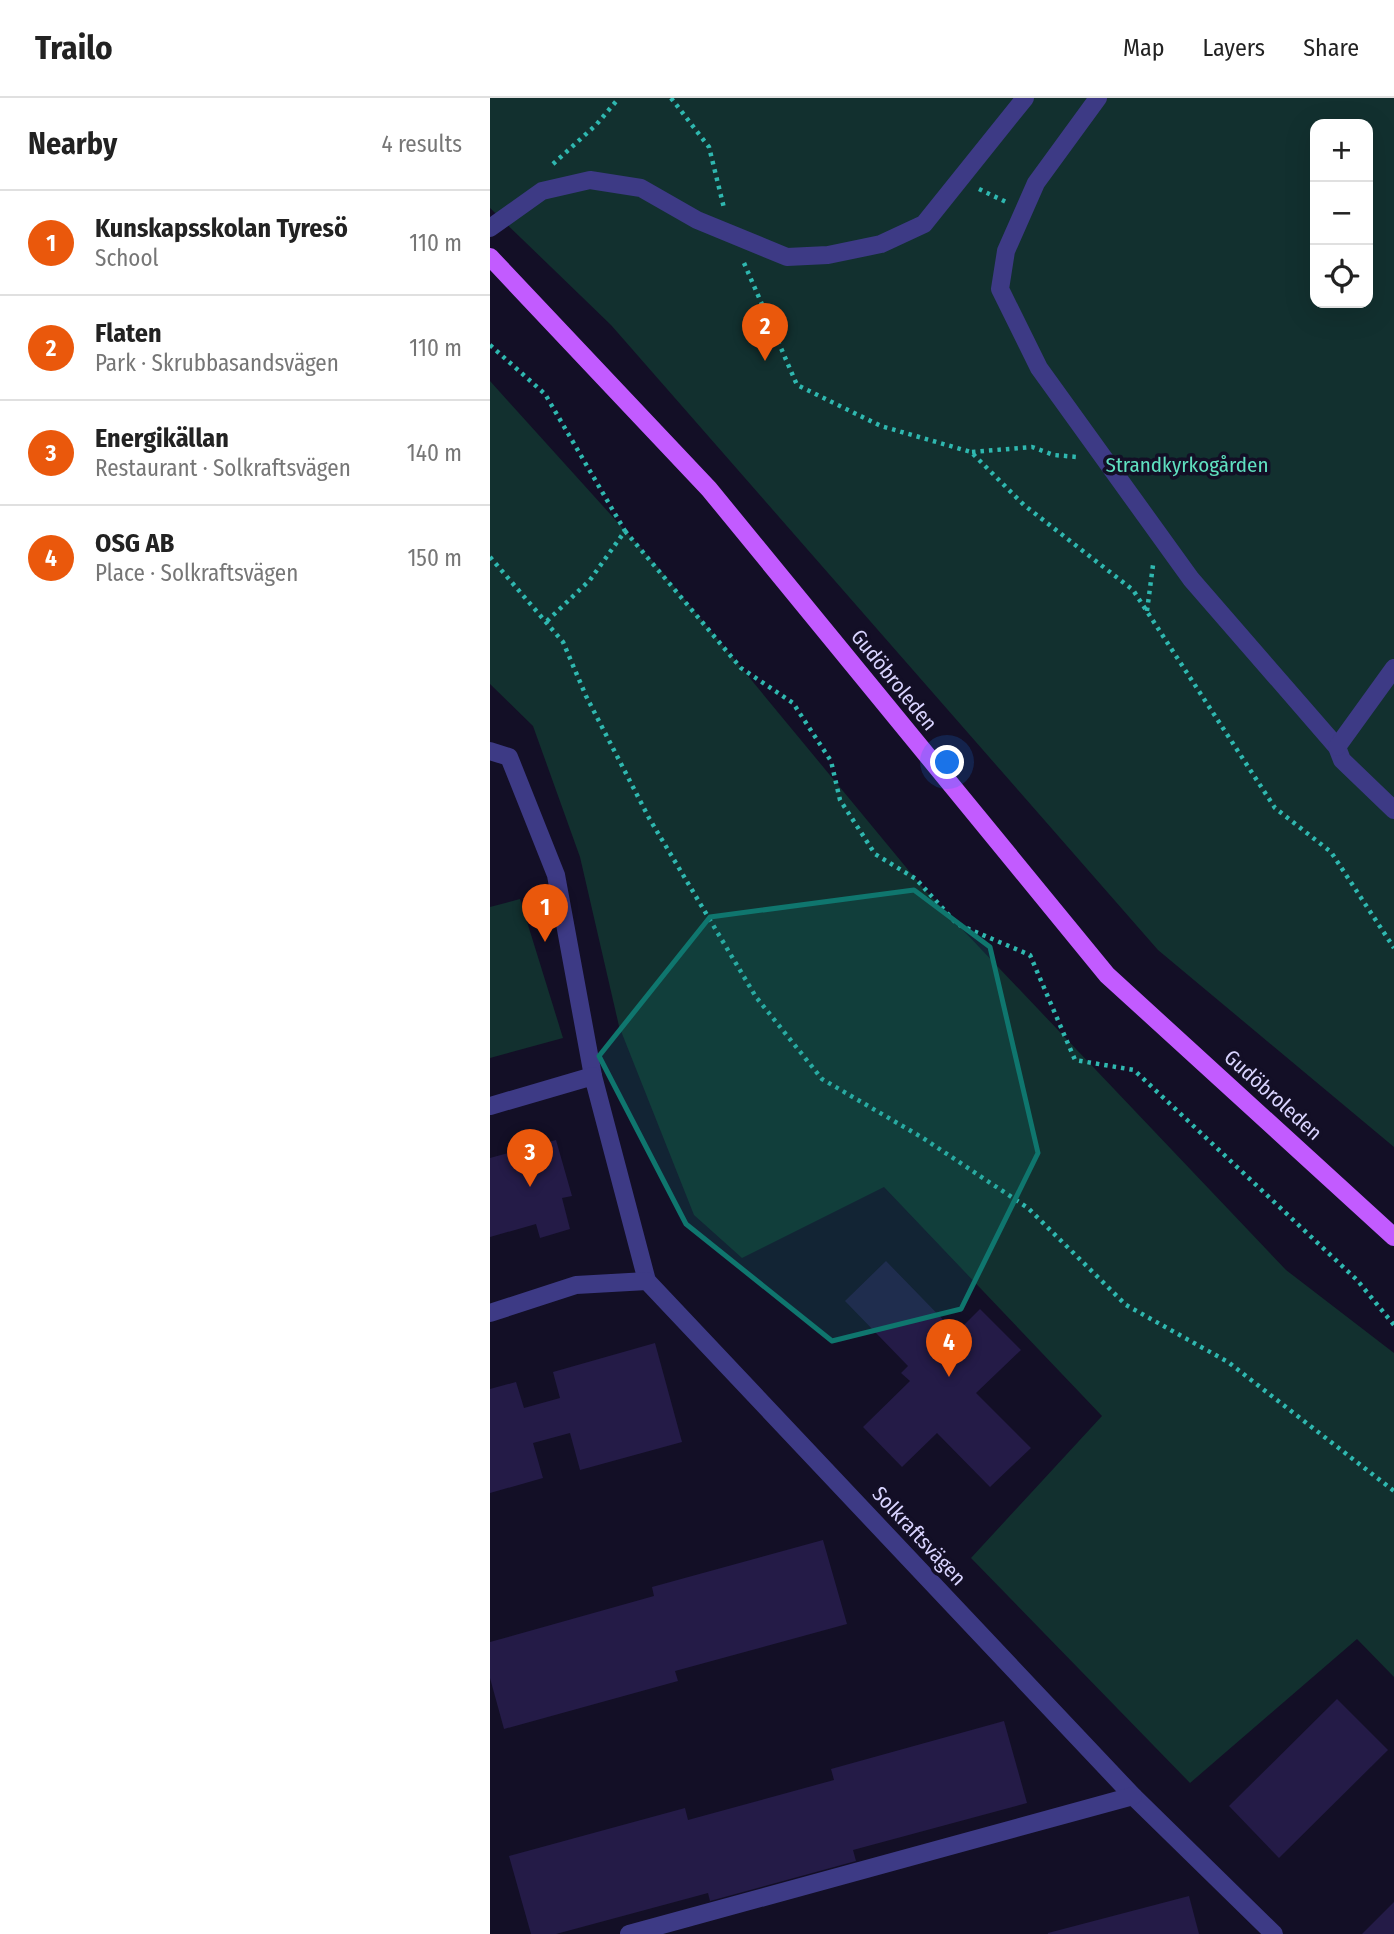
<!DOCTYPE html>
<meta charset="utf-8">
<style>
:root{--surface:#fff;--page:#f2f2f2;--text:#222;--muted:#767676;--line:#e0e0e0;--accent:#ea580c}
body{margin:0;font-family:"Fira Sans Condensed",sans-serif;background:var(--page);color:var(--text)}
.controls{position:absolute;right:21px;top:21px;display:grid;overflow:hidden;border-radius:14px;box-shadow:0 7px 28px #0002}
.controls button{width:63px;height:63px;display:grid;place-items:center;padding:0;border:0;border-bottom:2px solid var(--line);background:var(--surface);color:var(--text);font:35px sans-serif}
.you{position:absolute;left:458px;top:665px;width:24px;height:24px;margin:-18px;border:5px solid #fff;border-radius:50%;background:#1a73e8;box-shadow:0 0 0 10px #1a73e833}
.badge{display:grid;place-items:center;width:46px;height:46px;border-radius:50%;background:var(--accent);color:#fff;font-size:23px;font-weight:700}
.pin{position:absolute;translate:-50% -58px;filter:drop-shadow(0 2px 4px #0008)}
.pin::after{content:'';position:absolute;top:37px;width:24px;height:21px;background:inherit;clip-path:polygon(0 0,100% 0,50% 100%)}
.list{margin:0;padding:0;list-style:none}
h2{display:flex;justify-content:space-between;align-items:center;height:91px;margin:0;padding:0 28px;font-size:30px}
h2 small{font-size:23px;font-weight:400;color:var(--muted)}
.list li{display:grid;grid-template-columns:46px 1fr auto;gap:21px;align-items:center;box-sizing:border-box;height:105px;padding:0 28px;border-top:2px solid var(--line)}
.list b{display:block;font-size:26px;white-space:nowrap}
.list p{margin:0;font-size:23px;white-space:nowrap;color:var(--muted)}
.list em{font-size:23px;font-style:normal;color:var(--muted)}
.icon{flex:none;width:38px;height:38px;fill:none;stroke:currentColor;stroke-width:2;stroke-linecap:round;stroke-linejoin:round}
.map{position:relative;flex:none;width:904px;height:1836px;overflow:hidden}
header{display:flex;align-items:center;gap:42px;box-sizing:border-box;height:98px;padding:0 35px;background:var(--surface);border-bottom:2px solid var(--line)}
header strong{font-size:33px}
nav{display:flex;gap:38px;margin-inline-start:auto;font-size:24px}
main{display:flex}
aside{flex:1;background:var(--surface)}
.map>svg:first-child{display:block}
.green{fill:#12302f;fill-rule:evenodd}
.building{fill:#241b47}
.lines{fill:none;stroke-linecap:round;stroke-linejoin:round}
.path{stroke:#2fb8b0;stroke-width:4.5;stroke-dasharray:3.5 5;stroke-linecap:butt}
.minor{stroke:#3d3a85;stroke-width:18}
.major{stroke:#c25bff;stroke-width:18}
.marked{fill:#0f766e;fill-opacity:0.2;stroke:#0f766e;stroke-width:5;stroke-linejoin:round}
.labels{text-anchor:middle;stroke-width:7;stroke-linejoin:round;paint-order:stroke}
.park-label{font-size:21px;fill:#5fe0c0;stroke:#130f26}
.street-label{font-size:21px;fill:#d9d4ff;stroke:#130f26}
</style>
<header>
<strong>Trailo</strong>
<nav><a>Map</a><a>Layers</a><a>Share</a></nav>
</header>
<main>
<aside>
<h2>Nearby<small>4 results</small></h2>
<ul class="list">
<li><span class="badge">1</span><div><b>Kunskapsskolan Tyresö</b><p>School</p></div><em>110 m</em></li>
<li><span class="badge">2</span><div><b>Flaten</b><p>Park · Skrubbasandsvägen</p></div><em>110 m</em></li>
<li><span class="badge">3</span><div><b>Energikällan</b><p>Restaurant · Solkraftsvägen</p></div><em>140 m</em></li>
<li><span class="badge">4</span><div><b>OSG AB</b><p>Place · Solkraftsvägen</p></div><em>150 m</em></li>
</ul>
</aside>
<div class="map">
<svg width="904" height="1836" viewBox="0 0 904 1836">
<rect width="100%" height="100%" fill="#130f26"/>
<!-- green -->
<g class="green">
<path d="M0,0H904V1049L668,852L121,227L0,110ZM825,26H878V205H825Z"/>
<polygon points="0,283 168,469 434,791 796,1172 904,1255 904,1579 867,1541 700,1685 481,1460 612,1318 394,1089 252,1160 204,1117 129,928 90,759 43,628 0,586"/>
<polygon points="30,801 73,940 0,960 0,809"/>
</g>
<!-- building -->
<g class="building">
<polygon points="66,1042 82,1098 72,1100 80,1131 50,1140 46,1126 0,1139 0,1060"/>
<polygon points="396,1163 466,1235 490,1211 531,1252 486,1295 541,1350 500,1389 447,1335 412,1369 373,1329 420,1283 411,1275 418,1268 355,1203"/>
<polygon points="165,1245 192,1344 90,1372 80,1335 43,1345 53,1380 0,1395 0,1291 26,1284 34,1310 70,1300 63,1274"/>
<polygon points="333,1442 357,1526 185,1573 188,1583 14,1631 0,1580 0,1544 164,1498 162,1489"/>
<polygon points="847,1601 898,1652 789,1760 739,1708"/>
<polygon points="514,1623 537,1705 363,1752 366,1763 220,1803 218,1795 66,1836 41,1836 19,1758 195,1710 198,1722 344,1682 341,1671"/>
<polygon points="699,1798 709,1836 558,1836 558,1835"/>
<polygon points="904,1804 904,1836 872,1836"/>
</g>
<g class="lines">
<!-- path -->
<g class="path">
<polyline points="181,0 219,49 234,110"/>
<polyline points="63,66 106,27 129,0"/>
<polyline points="489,91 516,104"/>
<polyline points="254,165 307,287 391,328 481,354 534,407 643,492 785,710 841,754 904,850"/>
<polyline points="0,247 55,296 135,433 100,482 56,524"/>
<polyline points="482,354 542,349 564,357 587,359"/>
<polyline points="135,433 251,570 303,605 341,663 350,702 385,756 426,781 467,826 540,857 585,962 644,972 867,1182 904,1227"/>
<polyline points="0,459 73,544 96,598 159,720 266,899 332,981 433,1040 538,1110 636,1207 738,1264 904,1393"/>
<polyline points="657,513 663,467"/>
</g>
<!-- minor -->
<g class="minor">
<polyline points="608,0 546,85 516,153 510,191 549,270 701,481 847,649 852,662 904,712"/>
<polyline points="0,130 52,93 100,82 151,90 207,122 297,159 338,157 391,146 434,126 535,0"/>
<polyline points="847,649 904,570"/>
<polyline points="0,653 19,659 66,777 103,978"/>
<polyline points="0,1008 103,978 157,1183"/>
<polyline points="0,1215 86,1187 157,1183 643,1698 784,1836"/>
<polyline points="139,1836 643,1698"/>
</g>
<!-- major -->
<polyline class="major" points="0,159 219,391 617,877 904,1139"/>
</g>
<!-- marked area -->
<path class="marked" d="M424,792L500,849L548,1055L471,1211L342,1243L196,1126L109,958L220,819Z"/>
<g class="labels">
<!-- park labels -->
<g class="park-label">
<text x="697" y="374">Strandkyrkogården</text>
</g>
<!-- street labels -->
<g class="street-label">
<text transform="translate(404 582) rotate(51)" y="7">Gudöbroleden</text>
<text transform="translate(783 997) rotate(42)" y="7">Gudöbroleden</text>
<text transform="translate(429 1438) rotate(47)" y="7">Solkraftsvägen</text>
</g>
</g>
</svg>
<div class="controls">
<button>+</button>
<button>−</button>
<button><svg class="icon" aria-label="locate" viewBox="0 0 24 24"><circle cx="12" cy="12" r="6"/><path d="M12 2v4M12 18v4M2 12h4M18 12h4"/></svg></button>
</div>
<div class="you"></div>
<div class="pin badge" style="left:55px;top:844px">1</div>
<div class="pin badge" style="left:275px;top:263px">2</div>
<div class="pin badge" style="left:40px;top:1089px">3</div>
<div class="pin badge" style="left:459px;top:1279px">4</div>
</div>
</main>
